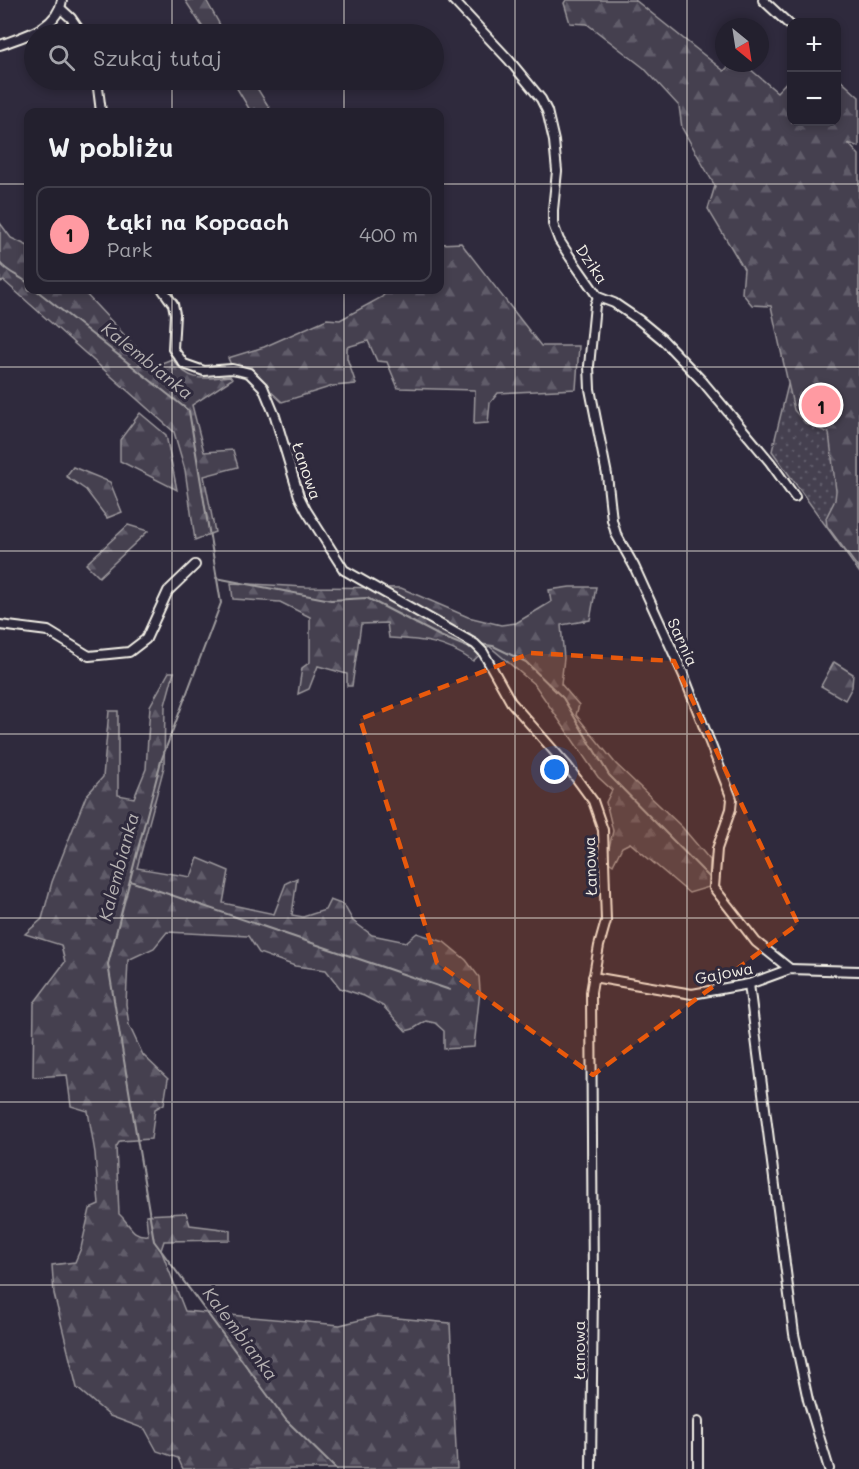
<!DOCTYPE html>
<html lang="pl">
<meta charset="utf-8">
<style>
:root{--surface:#23202e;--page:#2f2d3a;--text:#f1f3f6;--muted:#a3a3aa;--line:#403e4a;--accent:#ff9aa2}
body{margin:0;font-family:Mali,sans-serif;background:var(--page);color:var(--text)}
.controls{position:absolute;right:18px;top:18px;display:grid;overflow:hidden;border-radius:12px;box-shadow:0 3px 9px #0003}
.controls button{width:54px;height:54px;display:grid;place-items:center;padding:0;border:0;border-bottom:2px solid var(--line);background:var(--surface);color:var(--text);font:30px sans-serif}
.compass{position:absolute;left:715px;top:18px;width:54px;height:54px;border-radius:50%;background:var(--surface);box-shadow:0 3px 9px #0003;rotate:150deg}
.you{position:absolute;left:555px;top:770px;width:21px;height:21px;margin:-15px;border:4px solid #fff;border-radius:50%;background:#1a73e8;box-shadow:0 0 0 9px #1a73e833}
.badge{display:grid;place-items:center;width:39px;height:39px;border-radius:50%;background:var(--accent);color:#111;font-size:20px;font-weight:700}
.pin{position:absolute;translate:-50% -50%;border:3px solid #fff;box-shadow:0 2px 6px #0006}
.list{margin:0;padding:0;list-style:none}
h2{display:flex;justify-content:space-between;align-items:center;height:78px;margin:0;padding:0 24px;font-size:26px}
h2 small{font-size:20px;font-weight:400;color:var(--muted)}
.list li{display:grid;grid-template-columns:39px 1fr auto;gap:18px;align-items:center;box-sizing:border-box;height:96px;margin:0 12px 12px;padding:0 12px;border:2px solid var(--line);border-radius:12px}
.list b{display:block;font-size:22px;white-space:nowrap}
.list p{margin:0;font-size:20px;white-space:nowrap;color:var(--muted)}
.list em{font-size:20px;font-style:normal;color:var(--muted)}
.icon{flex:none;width:33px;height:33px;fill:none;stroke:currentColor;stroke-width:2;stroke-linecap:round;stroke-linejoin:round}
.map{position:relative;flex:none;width:859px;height:1469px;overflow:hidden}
.search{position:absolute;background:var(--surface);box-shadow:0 3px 9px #0003;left:24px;top:24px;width:420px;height:66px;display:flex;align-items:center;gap:15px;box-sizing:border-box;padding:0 21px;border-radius:33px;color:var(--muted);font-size:22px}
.panel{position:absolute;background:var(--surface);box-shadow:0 3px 9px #0003;left:24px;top:108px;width:420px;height:186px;border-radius:12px}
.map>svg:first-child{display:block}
.grass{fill:url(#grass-dots);stroke:#9c989c;stroke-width:1.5}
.forest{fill:url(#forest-firs);stroke:#9c989c;stroke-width:1.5}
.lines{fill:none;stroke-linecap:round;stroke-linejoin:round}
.stream{stroke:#a19ea0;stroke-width:2}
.minor-casing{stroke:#f4f1e8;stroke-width:12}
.minor{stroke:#2f2a3d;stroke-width:8}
.marked{fill:#e8590c;fill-opacity:0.2;stroke:#e8590c;stroke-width:4.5;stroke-dasharray:12 8;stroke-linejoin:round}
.grid{fill:none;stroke:#f4f1e8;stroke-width:1.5;stroke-opacity:0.55}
.labels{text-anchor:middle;stroke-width:6;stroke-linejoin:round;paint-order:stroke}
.street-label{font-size:16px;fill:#f4f1e8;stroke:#2f2a3d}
.water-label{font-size:18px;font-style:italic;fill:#b6b2b2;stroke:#2f2a3d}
</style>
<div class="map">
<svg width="859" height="1469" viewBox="0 0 859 1469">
<defs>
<pattern id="grass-dots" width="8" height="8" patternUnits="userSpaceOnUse" patternTransform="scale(1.5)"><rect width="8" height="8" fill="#454050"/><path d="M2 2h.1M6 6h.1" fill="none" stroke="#605c69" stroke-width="1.8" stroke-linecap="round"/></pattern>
<pattern id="forest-firs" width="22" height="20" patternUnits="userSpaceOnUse" patternTransform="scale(1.5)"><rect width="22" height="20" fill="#454050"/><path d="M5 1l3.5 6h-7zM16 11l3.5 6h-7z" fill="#605c69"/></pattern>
</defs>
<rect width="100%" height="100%" fill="#2f2a3d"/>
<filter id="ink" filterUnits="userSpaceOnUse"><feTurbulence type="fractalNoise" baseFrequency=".0167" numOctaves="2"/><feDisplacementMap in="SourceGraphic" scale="12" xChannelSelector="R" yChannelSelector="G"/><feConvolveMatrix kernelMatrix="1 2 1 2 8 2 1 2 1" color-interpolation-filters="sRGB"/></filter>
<g filter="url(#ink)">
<!-- grass -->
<polygon class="grass" points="859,183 859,572 772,451 794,360"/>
<!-- forest -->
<g class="forest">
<polygon points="185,0 206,0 225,34 207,34"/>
<polygon points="566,0 635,0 724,71 732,63 743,63 777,92 791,77 792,122 836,122 837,77 859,97 859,147 848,143 859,155 859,569 827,526 826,518 835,500 836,491 829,433 805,423 794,410 771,306 752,305 742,293 744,269 708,209 715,186 682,128 679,106 644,68 587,24 570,23 564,3"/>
<polygon points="232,80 252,80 272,112 251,112"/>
<path d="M0,223L11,238L28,246V290H82L147,359L157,365L172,359C190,383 203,379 230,376L232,379L192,405L204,452L233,450L238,467L204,476L215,532L195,540L185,470L174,432L4,281L0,282Z"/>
<polygon points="461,243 541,346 579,346 576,389 498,393 490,403 488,423 474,424 475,390 398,388 387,362 377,361 368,341 347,347 347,358 356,384 333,386 282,402 265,386 252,367 231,365 228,358 264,347 327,319 340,320 382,297 388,290 440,290 440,244"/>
<polygon points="140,413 166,435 177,490 120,461 120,440"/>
<polygon points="73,467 110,482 122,512 107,518 86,490 66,476"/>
<polygon points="128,525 148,531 99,577 86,564"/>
<path d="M231,583L305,587L401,588L468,617L501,625L516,623L551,602L549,590L570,587H596L590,620L561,625L564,658L561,684L579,705L576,715L616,764L682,827L710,860L709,887L689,893L630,843L622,847L613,865L606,860L613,831L606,802L612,790L598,777L535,685L489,646L473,661C444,641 423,640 389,638L387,623L361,624L352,686H347V674L318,666L309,689L298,694L302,668L310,662V617L280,602L233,599Z"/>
<polygon points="834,662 853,674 852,687 845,700 821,686"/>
<path d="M169,672H174L165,705L164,767L137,868L191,877L198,858L229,871L223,903L274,914L286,883L297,878L292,915L303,917L325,910L330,900L344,905L353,921L372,935L406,942L417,933L444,942L466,960L479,977L480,991L474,1047L444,1049V1031L435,1023L426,1021L413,1029L406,1031L383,1006L364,996L340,988L326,970L295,966L259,953L248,936L167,932L154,948L128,960L126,1004L129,1025L143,1055L168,1079L164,1104L155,1109L151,1139L120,1141L116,1147L119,1214C130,1223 131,1237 148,1235L146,1215L186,1213L190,1225L230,1230V1240L164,1241L161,1250L185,1311L340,1325L376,1316L450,1323L457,1469H183L178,1458L157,1451L145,1429L110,1416L77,1388L54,1294L52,1265L75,1262L81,1248L90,1209L99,1205L95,1153L88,1111L71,1106L67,1075L33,1077L34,1003L65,962L61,945L25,934L42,919L52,882L86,796L103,777L109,711H118V795L134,798L146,769L150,706Z"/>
</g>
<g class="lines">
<!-- stream -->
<g class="stream">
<path d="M0,263C8,273 18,275 28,283"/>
<polyline points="36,290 189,411 221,603 161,761 108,964 154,1241 286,1420 336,1469"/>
<polyline points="216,578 331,600 367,598 440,636 470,648 474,647"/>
<polyline points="479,644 493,646 526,662 563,698 609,775 713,881"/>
<polyline points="130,881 450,990"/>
</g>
<defs>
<g id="minor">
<polyline points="453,0 509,60 541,99 547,111 554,141 557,171 553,210 553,224 559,240 570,257 598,297 614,303 639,320 662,339 703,382 770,462 795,497"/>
<polyline points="763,0 792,27"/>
<polyline points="60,8 71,18 82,34"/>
<path d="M0,45C24,36 57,29 62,0"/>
<polyline points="97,80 101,112"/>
<polyline points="163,290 173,304 175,314 173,349 184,364 204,371 232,369 241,371 249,373 263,387 275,416 299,496 306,510 344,570 475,644 483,652 511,702 568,767 593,801 603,830 606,921 599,946 591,992 593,1287 591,1469"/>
<polyline points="598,297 595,305 589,366 590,389 607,475 612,520 616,534 634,566 684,676 732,799 731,809 717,849 714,888 756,942 790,969"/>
<polyline points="0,625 48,631 89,656 129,652 146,639 168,591 195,565"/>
<polyline points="593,977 692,994 749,984 790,969 859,971"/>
<polyline points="749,984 794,1334 808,1400 829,1469"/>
<polyline points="698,1469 698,1422"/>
</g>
</defs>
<!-- minor casing -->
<use href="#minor" class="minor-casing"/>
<!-- minor -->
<use href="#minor" class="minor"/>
</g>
</g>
<!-- marked area -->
<path class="marked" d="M531,653L674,661L798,924L593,1075L437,963L360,719Z"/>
<!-- grid -->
<path class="grid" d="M172,0V34M344,0V34M515,0V1469M687,0V1469M172,80V112M344,80V112M0,184H28M440,184H859M172,290V1469M344,290V1469M0,367H859M0,551H859M0,734H859M0,918H859M0,1102H859M0,1285H859"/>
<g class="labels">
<!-- street labels -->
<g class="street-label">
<text transform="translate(592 264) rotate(56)" y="6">Dzika</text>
<text transform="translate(307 471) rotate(71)" y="6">Łanowa</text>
<text transform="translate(683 642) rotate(65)" y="6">Sarnia</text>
<text transform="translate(590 866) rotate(-92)" y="6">Łanowa</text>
<text transform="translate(724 973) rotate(-11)" y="6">Gajowa</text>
<text transform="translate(579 1350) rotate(-90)" y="6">Łanowa</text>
</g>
<!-- water labels -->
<g class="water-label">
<text transform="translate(147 361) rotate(39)" y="6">Kalembianka</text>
<text transform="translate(119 867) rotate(-75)" y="6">Kalembianka</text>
<text transform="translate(240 1334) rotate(53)" y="6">Kalembianka</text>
</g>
</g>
</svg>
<div class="controls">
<button>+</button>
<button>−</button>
</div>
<svg class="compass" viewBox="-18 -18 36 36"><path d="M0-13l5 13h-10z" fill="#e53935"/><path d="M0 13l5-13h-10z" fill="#a3a3aa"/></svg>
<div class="you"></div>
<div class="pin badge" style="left:821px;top:405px">1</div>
<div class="search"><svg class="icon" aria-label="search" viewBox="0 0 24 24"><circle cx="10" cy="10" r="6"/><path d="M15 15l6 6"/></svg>Szukaj tutaj</div>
<section class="panel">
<h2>W pobliżu<small></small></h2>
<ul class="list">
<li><span class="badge">1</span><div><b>Łąki na Kopcach</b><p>Park</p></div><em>400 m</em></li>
</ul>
</section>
</div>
